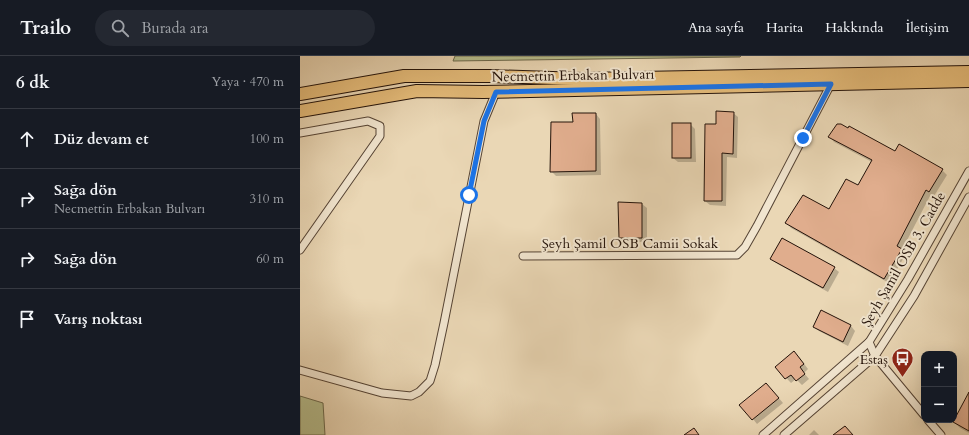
<!DOCTYPE html>
<html lang="tr">
<meta charset="utf-8">
<style>
:root{--surface:#171b24;--page:#242831;--text:#f1f3f6;--muted:#9ea1a6;--line:#363941}
body{margin:0;font-family:Cardo,serif;background:var(--page);color:var(--text)}
.controls{position:absolute;right:12px;bottom:12px;display:grid;overflow:hidden;border-radius:8px;box-shadow:0 4px 16px #0002}
.controls button{width:36px;height:36px;display:grid;place-items:center;padding:0;border:0;border-bottom:1px solid var(--line);background:var(--surface);color:var(--text);font:20px sans-serif}
.stop{position:absolute;width:12px;height:12px;margin:-9px;border:3px solid #1a73e8;border-radius:50%;background:#fff}
.stop.end{background:#1a73e8;border-color:#fff;box-shadow:0 1px 4px #0008}
.list{margin:0;padding:0;list-style:none}
h2{display:flex;justify-content:space-between;align-items:center;height:52px;margin:0;padding:0 16px;font-size:17px}
h2 small{font-size:13px;font-weight:400;color:var(--muted)}
.list li{display:grid;grid-template-columns:26px 1fr auto;gap:12px;align-items:center;box-sizing:border-box;height:60px;padding:0 16px;border-top:1px solid var(--line)}
.list b{display:block;font-size:15px;white-space:nowrap}
.list p{margin:0;font-size:13px;white-space:nowrap;color:var(--muted)}
.list em{font-size:13px;font-style:normal;color:var(--muted)}
.icon{flex:none;width:22px;height:22px;fill:none;stroke:currentColor;stroke-width:2;stroke-linecap:round;stroke-linejoin:round}
.map{position:relative;flex:none;width:669px;height:379px;overflow:hidden}
header{display:flex;align-items:center;gap:24px;box-sizing:border-box;height:56px;padding:0 20px;background:var(--surface);border-bottom:1px solid var(--line)}
header strong{font-size:19px}
nav{display:flex;gap:22px;margin-inline-start:auto;font-size:14px}
.search{width:280px;height:36px;background:var(--page);display:flex;align-items:center;gap:10px;box-sizing:border-box;padding:0 14px;border-radius:22px;color:var(--muted);font-size:15px}
main{display:flex}
aside{flex:1;background:var(--surface)}
.map>svg:first-child{display:block}
.green{fill:#b6be8e;stroke:#6c684c}
.shadow{fill:#0003}
.building{fill:#e0ad8d;stroke:#231209}
.lines{fill:none;stroke-linecap:round;stroke-linejoin:round}
.minor-casing{stroke:#554334;stroke-width:9}
.primary-casing{stroke:#231209;stroke-width:14}
.minor{stroke:#f1e5cf;stroke-width:7}
.primary{stroke:#e5bc7a;stroke-width:12}
.route{stroke:#1a73e8;stroke-width:5}
.labels{text-anchor:middle;stroke-width:4;stroke-linejoin:round;paint-order:stroke}
.street-label{font-size:14px;fill:#231209;stroke:#f1e5cf}
.poi-label{font-size:14px;fill:#231209;stroke:#f1e5cf;text-anchor:end}
</style>
<header>
<strong>Trailo</strong>
<div class="search"><svg class="icon" aria-label="search" viewBox="0 0 24 24"><circle cx="10" cy="10" r="6"/><path d="M15 15l6 6"/></svg>Burada ara</div>
<nav><a>Ana sayfa</a><a>Harita</a><a>Hakkında</a><a>İletişim</a></nav>
</header>
<main>
<aside>
<h2>6 dk<small>Yaya · 470 m</small></h2>
<ul class="list">
<li><svg class="icon" aria-label="ahead" viewBox="0 0 24 24"><path d="M12 20V5M6 11l6-6 6 6"/></svg><div><b>Düz devam et</b></div><em>100 m</em></li>
<li><svg class="icon" aria-label="right" viewBox="0 0 24 24"><path d="M7 20v-9h11M14 6l5 5-5 5"/></svg><div><b>Sağa dön</b><p>Necmettin Erbakan Bulvarı</p></div><em>310 m</em></li>
<li><svg class="icon" aria-label="right" viewBox="0 0 24 24"><path d="M7 20v-9h11M14 6l5 5-5 5"/></svg><div><b>Sağa dön</b></div><em>60 m</em></li>
<li><svg class="icon" aria-label="arrive" viewBox="0 0 24 24"><path d="M6 21V4h12l-3 4 3 4H6"/></svg><div><b>Varış noktası</b></div></li>
</ul>
</aside>
<div class="map">
<svg width="669" height="379" viewBox="0 0 669 379">
<rect width="100%" height="100%" fill="#ead7b5"/>
<filter id="stains"><feTurbulence type="fractalNoise" baseFrequency=".005" numOctaves="4"/><feColorMatrix values="0 0 0 0 .2 0 0 0 0 .09 0 0 0 0 .02 0 0 0 .5 -.17"/></filter>
<radialGradient id="worn" r=".72"><stop offset=".6" stop-color="#630" stop-opacity="0"/><stop offset="1" stop-color="#630" stop-opacity=".3"/></radialGradient>
<!-- green -->
<g class="green">
<polygon points="155,0 441,0 440,1 153,5"/>
<polygon points="0,340 23,347 25,379 0,379"/>
</g>
<!-- shadow -->
<g class="shadow">
<polygon points="433,57 438,61 437,102 427,101 426,150 410,149 405,145 417,69"/>
<polygon points="296,58 300,63 301,119 256,120 251,115 274,67"/>
<polygon points="390,68 395,73 396,106 378,106 373,102"/>
<polygon points="530,81 596,97 642,114 647,119 634,140 631,138 602,194 606,198 589,227 491,172 487,167 529,154 559,130 572,106 534,86"/>
<polygon points="342,148 347,152 347,186 324,186 320,181"/>
<polygon points="471,203 534,212 539,216 528,236 476,207"/>
<polygon points="521,255 551,270 555,275 548,290 519,275 514,271"/>
<polygon points="499,301 508,313 504,317 509,323 502,329 496,323 491,327 476,311"/>
<polygon points="471,333 483,347 457,368 453,363"/>
<polygon points="669,338 669,377 660,372 654,366"/>
<polygon points="514,374 519,379 509,379"/>
</g>
<!-- building -->
<g class="building">
<polygon points="416,55 434,56 433,98 422,97 422,145 404,145 405,68 416,68"/>
<polygon points="272,57 296,57 296,115 250,116 251,66 273,66"/>
<rect x="372" y="67" width="19" height="35"/>
<polygon points="537,68 541,68 548,72 549,70 595,95 599,88 643,113 629,136 626,134 597,190 602,193 584,223 485,167 503,139 529,153 546,123 558,129 572,104 528,81"/>
<polygon points="318,146 342,147 342,182 319,182"/>
<polygon points="482,182 535,211 523,232 470,203"/>
<polygon points="521,254 551,269 543,286 513,271"/>
<polygon points="494,295 504,308 500,311 505,318 496,325 491,319 485,323 475,311"/>
<polygon points="466,327 479,342 452,364 439,349"/>
<polygon points="669,336 669,375 653,366"/>
<polygon points="545,370 553,379 533,379"/>
<polygon points="394,372 399,379 384,379"/>
</g>
<g class="lines">
<defs>
<g id="minor">
<polyline points="0,77 68,65 80,70 80,80 0,194"/>
<polyline points="223,200 437,199 445,191 457,170 531,28"/>
<polyline points="569,286 575,300 624,359"/>
<polyline points="0,314 82,337 111,340 119,336 130,325 135,309 144,267 184,65 196,36"/>
<polyline points="628,364 641,379"/>
<polyline points="463,379 569,286 608,223 669,115"/>
<polyline points="484,379 575,300 614,240 669,141"/>
</g>
<g id="primary">
<polyline points="0,38 104,20 190,20 282,23 669,16"/>
<polyline points="0,55 117,35 183,36 669,25"/>
</g>
</defs>
<!-- minor casing -->
<use href="#minor" class="minor-casing"/>
<!-- primary casing -->
<use href="#primary" class="primary-casing"/>
<!-- minor -->
<use href="#minor" class="minor"/>
<!-- primary -->
<use href="#primary" class="primary"/>
</g>
<g class="lines">
<!-- route -->
<polyline class="route" points="169,139 184,65 196,36 531,28 503,82"/>
</g>
<!-- icons -->
<defs>
<symbol id="bus-pin" viewBox="-11 -11 22 30"><path d="M0 17L-7.5 6A9.5 9.5 0 1 1 7.5 6Z" fill="#8f2418" stroke="#f1e5cf"/><path d="M-5-6H5V4H4V6H2V4H-2V6H-4V4H-5ZM-3.5-4V0h7V-4ZM-3.5 1.2v1.5H-2V1.2ZM2 1.2v1.5H3.5V1.2Z" fill="#fff"/></symbol>
</defs>
<g fill-rule="evenodd">
<use href="#bus-pin" x="590" y="290" width="25" height="34"/>
</g>
<g class="labels">
<!-- street labels -->
<g class="street-label">
<text transform="translate(273 19) rotate(-1)" y="5">Necmettin Erbakan Bulvarı</text>
<text x="330" y="192">Şeyh Şamil OSB Camii Sokak</text>
<text transform="translate(603 203) rotate(-60)" y="5">Şeyh Şamil OSB 3. Cadde</text>
</g>
<!-- poi labels -->
<g class="poi-label">
<text x="588" y="308">Estaş</text>
</g>
</g>
<rect width="100%" height="100%" filter="url(#stains)"/>
<rect width="100%" height="100%" fill="url(#worn)"/>
</svg>
<div class="controls">
<button>+</button>
<button>−</button>
</div>
<div class="stop" style="left:169px;top:139px"></div>
<div class="stop end" style="left:503px;top:82px"></div>
</div>
</main>
